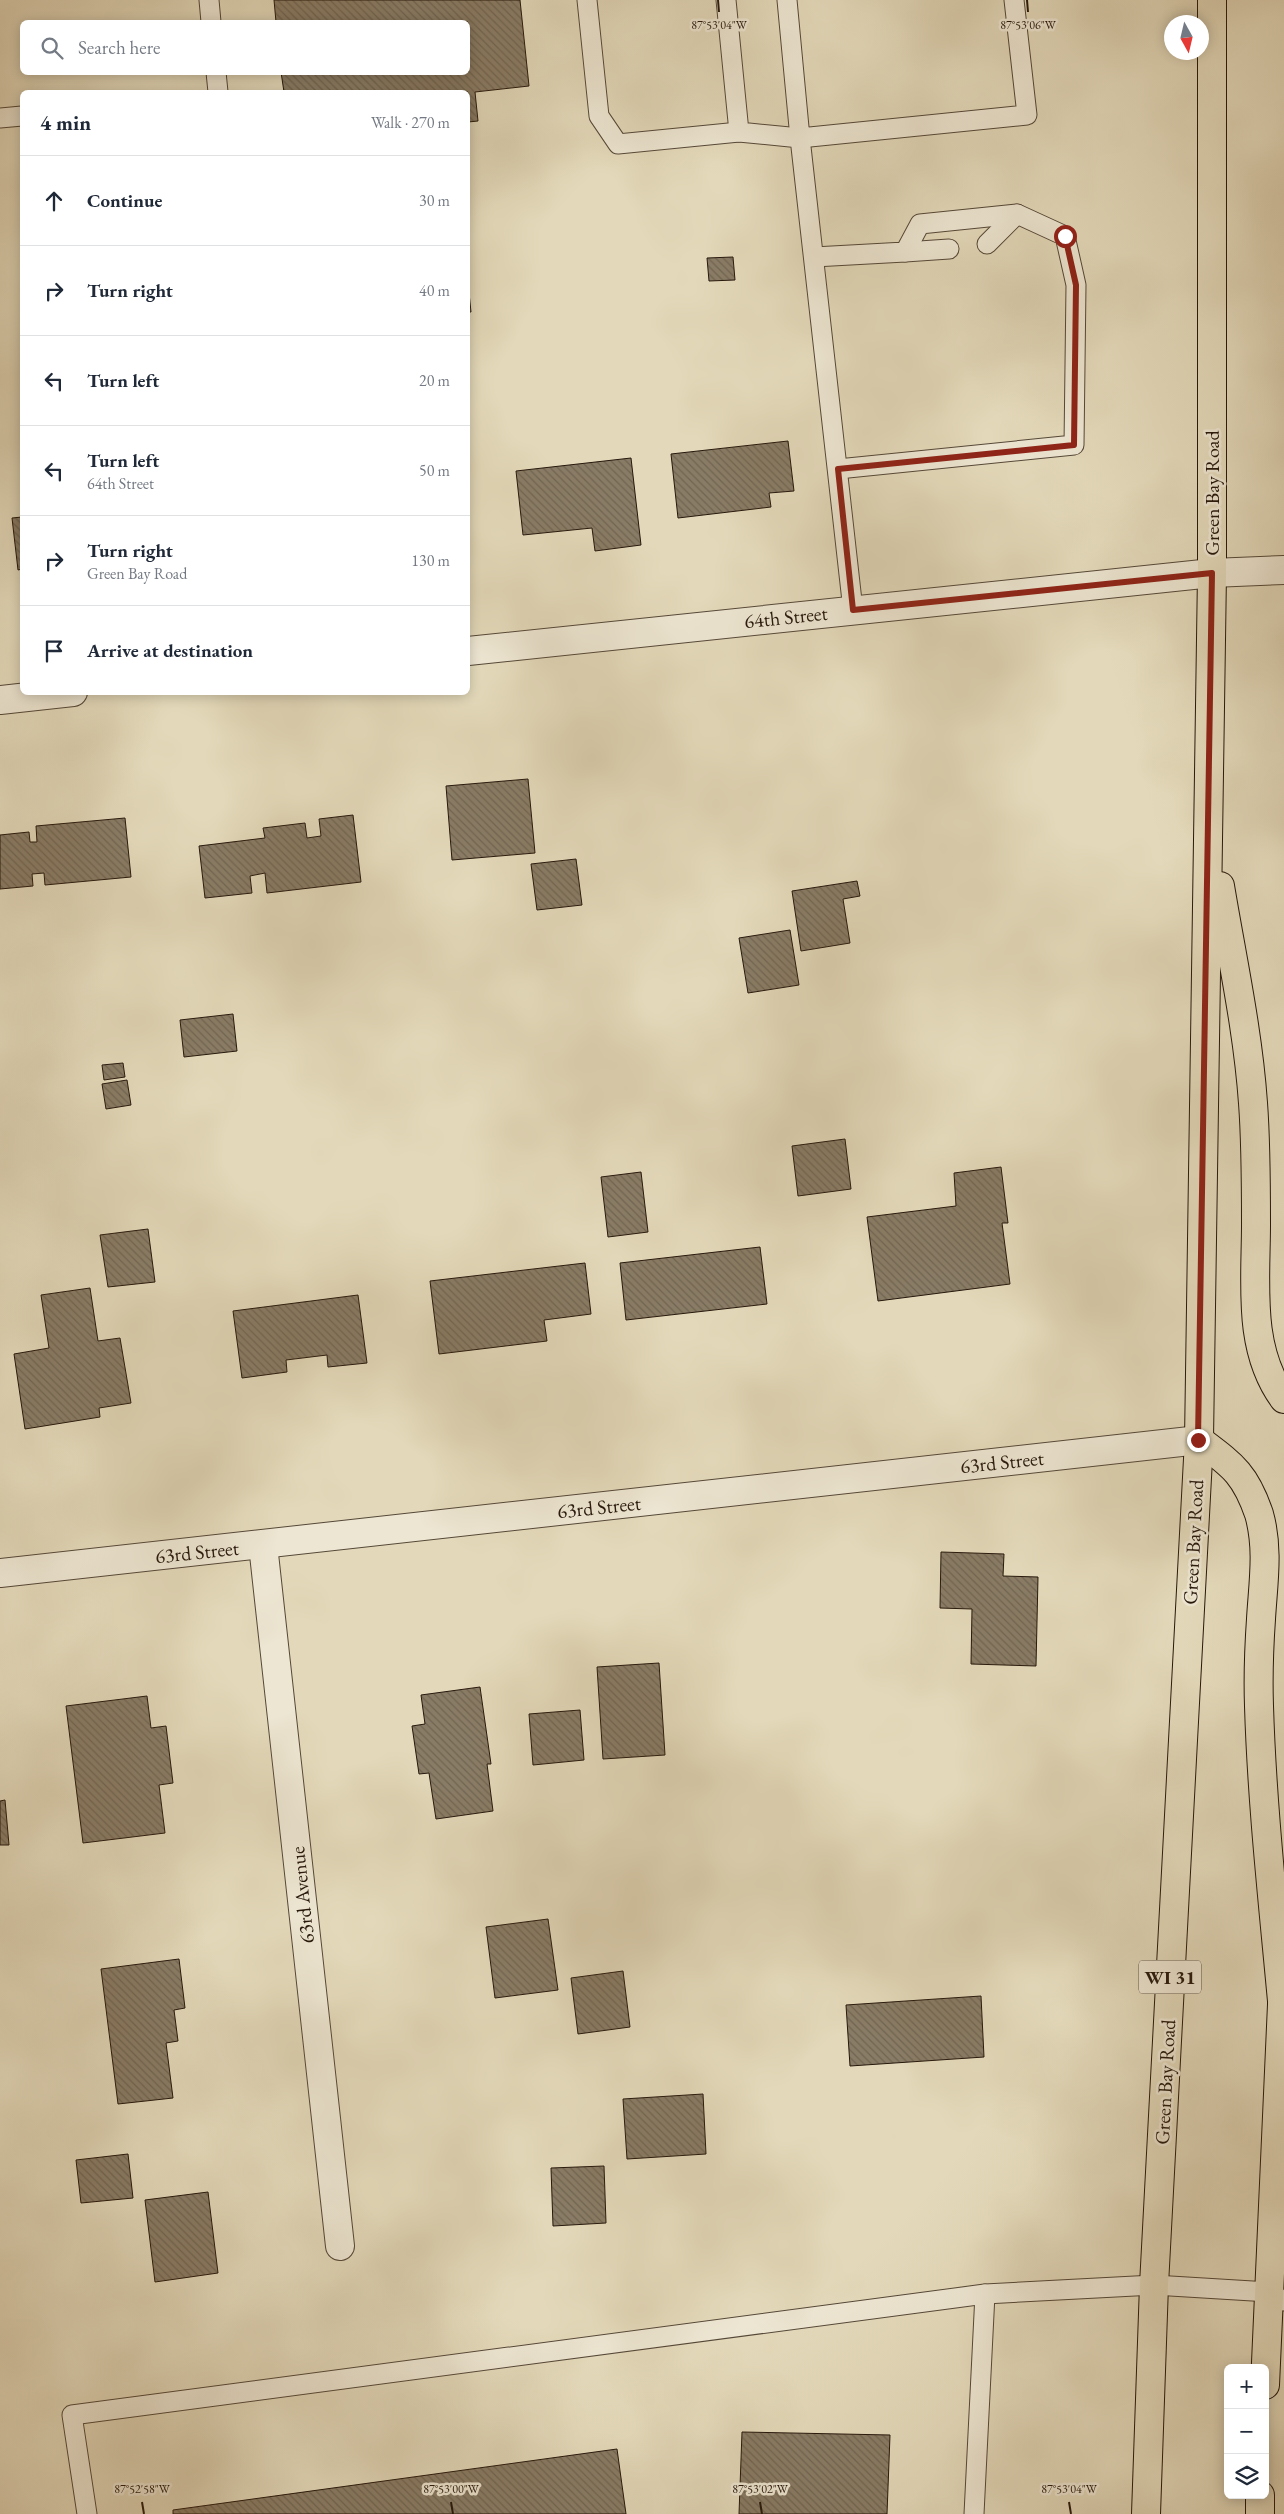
<!DOCTYPE html>
<meta charset="utf-8">
<style>
:root{--surface:#fff;--page:#f2f2f3;--text:#1f2937;--muted:#747a83;--line:#e0e1e3}
body{margin:0;font-family:"EB Garamond",serif;background:var(--page);color:var(--text)}
.controls{position:absolute;right:15px;bottom:15px;display:grid;overflow:hidden;border-radius:8px;box-shadow:0 2px 12px #0003}
.controls button{width:45px;height:45px;display:grid;place-items:center;padding:0;border:0;border-bottom:1px solid var(--line);background:var(--surface);color:var(--text);font:25px sans-serif}
.compass{position:absolute;left:1164px;top:15px;width:45px;height:45px;border-radius:50%;background:var(--surface);box-shadow:0 2px 12px #0003;rotate:172deg}
.stop{position:absolute;width:15px;height:15px;margin:-11px;border:4px solid #8f2418;border-radius:50%;background:#fff}
.stop.end{background:#8f2418;border-color:#fff;box-shadow:0 1px 5px #0008}
.list{margin:0;padding:0;list-style:none}
h2{display:flex;justify-content:space-between;align-items:center;height:65px;margin:0;padding:0 20px;font-size:21px}
h2 small{font-size:16px;font-weight:400;color:var(--muted)}
.list li{display:grid;grid-template-columns:32px 1fr auto;gap:15px;align-items:center;box-sizing:border-box;height:90px;padding:0 20px;border-top:1px solid var(--line)}
.list b{display:block;font-size:19px;white-space:nowrap}
.list p{margin:0;font-size:16px;white-space:nowrap;color:var(--muted)}
.list em{font-size:16px;font-style:normal;color:var(--muted)}
.icon{flex:none;width:28px;height:28px;fill:none;stroke:currentColor;stroke-width:2;stroke-linecap:round;stroke-linejoin:round}
.map{position:relative;flex:none;width:1284px;height:2514px;overflow:hidden}
.search{position:absolute;background:var(--surface);box-shadow:0 2px 12px #0003;left:20px;top:20px;width:450px;height:55px;display:flex;align-items:center;gap:12px;box-sizing:border-box;padding:0 18px;border-radius:8px;color:var(--muted);font-size:19px}
.panel{position:absolute;background:var(--surface);box-shadow:0 2px 12px #0003;left:20px;top:90px;width:450px;height:605px;border-radius:8px}
.map>svg:first-child{display:block}
.building{fill:url(#building-back-hatch);stroke:#27180c}
.lines{fill:none;stroke-linecap:round;stroke-linejoin:round}
.lane-casing{stroke:#564838;stroke-width:21}
.street-casing{stroke:#564838;stroke-width:30}
.primary-casing{stroke:#27180c;stroke-width:30}
.lane{stroke:#ede6d2;stroke-width:19}
.street{stroke:#ede6d2;stroke-width:28}
.primary{stroke:#e3d9ba;stroke-width:28}
.route{stroke:#8f2418;stroke-width:6}
.ticks{fill:none;stroke:#27180c;stroke-width:2}
.labels{text-anchor:middle;stroke-width:5;stroke-linejoin:round;paint-order:stroke}
.shield{fill:#ede6d2;stroke:#625647;stroke-width:1}
.shield-label{font-size:19px;font-weight:bold;fill:#27180c}
.street-label{font-size:20px;fill:#27180c;stroke:#ede6d2}
.ticks-label{font-size:12px;text-anchor:middle;fill:#27180c;stroke:#ede6d2;stroke-width:5;stroke-linejoin:round;paint-order:stroke}
</style>
<div class="map">
<svg width="1284" height="2514" viewBox="0 0 1284 2514">
<defs>
<pattern id="building-back-hatch" width="6" height="6" patternUnits="userSpaceOnUse" patternTransform="scale(1.25)"><rect width="6" height="6" fill="#897c66"/><path d="M-1 5l2 2M0 0l6 6M5-1l2 2" fill="none" stroke="#706552"/></pattern>
</defs>
<rect width="100%" height="100%" fill="#e3d9ba"/>
<filter id="stains"><feTurbulence type="fractalNoise" baseFrequency=".004" numOctaves="4"/><feColorMatrix values="0 0 0 0 .2 0 0 0 0 .09 0 0 0 0 .02 0 0 0 .5 -.17"/></filter>
<radialGradient id="worn" r=".72"><stop offset=".6" stop-color="#630" stop-opacity="0"/><stop offset="1" stop-color="#630" stop-opacity=".3"/></radialGradient>
<!-- building -->
<g class="building">
<polygon points="274,0 520,0 529,86 475,92 478,121 468,122 468,92 284,92 281,72 468,72 468,22 276,22"/>
<polygon points="733,257 735,280 709,281 707,258"/>
<polygon points="468,283 471,312 468,312"/>
<polygon points="788,441 794,491 769,493 771,507 678,518 671,454"/>
<polygon points="631,458 641,545 595,551 592,528 523,535 516,471"/>
<polygon points="22,517 22,569 18,570 12,518"/>
<polygon points="528,779 535,853 452,860 446,786"/>
<polygon points="353,815 361,882 267,893 265,873 250,876 252,893 205,898 199,846 265,838 263,828 305,823 307,838 321,836 319,819"/>
<polygon points="125,818 131,877 45,885 44,873 32,874 33,886 0,889 0,835 29,832 30,842 37,842 36,826"/>
<polygon points="576,859 582,905 537,910 531,864"/>
<polygon points="857,881 860,896 843,899 850,943 801,951 792,891"/>
<polygon points="790,930 799,985 748,993 739,938"/>
<polygon points="233,1014 237,1051 184,1057 180,1020"/>
<polygon points="123,1063 125,1077 104,1080 102,1065"/>
<polygon points="127,1080 131,1105 106,1109 102,1084"/>
<polygon points="845,1139 851,1189 798,1196 792,1146"/>
<polygon points="1001,1167 1008,1223 1002,1223 1010,1284 878,1301 867,1217 956,1206 954,1173"/>
<polygon points="641,1172 648,1232 608,1237 601,1177"/>
<polygon points="148,1229 155,1282 108,1287 100,1235"/>
<polygon points="760,1247 767,1304 626,1320 620,1263"/>
<polygon points="585,1263 591,1314 544,1320 547,1341 439,1354 430,1281"/>
<polygon points="90,1288 98,1341 120,1338 131,1403 99,1408 100,1417 25,1429 14,1354 49,1348 41,1295"/>
<polygon points="358,1295 367,1363 328,1367 327,1355 286,1360 287,1372 242,1378 233,1311"/>
<polygon points="941,1552 1004,1554 1003,1576 1038,1577 1036,1666 971,1664 972,1609 940,1608"/>
<polygon points="659,1663 665,1755 603,1759 597,1667"/>
<polygon points="480,1687 491,1764 487,1764 493,1811 436,1819 429,1773 419,1774 412,1726 425,1724 421,1695"/>
<polygon points="147,1696 151,1728 166,1726 173,1783 159,1785 165,1833 83,1843 66,1706"/>
<polygon points="580,1710 584,1760 533,1765 529,1714"/>
<polygon points="5,1800 9,1845 0,1845 0,1801"/>
<polygon points="548,1919 558,1990 495,1998 486,1927"/>
<polygon points="179,1959 185,2008 174,2010 178,2041 166,2043 173,2098 118,2104 101,1969"/>
<polygon points="623,1971 630,2027 578,2034 571,1978"/>
<polygon points="981,1996 984,2057 850,2066 846,2005"/>
<polygon points="703,2094 706,2154 627,2159 623,2099"/>
<polygon points="128,2154 133,2198 81,2203 76,2160"/>
<polygon points="604,2166 606,2223 553,2226 551,2168"/>
<polygon points="208,2192 218,2273 155,2282 145,2200"/>
<polygon points="742,2432 890,2435 887,2514 739,2514"/>
<polygon points="617,2449 626,2514 173,2514 173,2510"/>
</g>
<g class="lines">
<defs>
<g id="lane">
<polyline points="209,0 211,22"/>
<polyline points="587,0 599,116 618,144 739,132"/>
<polyline points="726,0 739,132 800,138 853,610"/>
<polyline points="787,0 800,138 1027,115 1014,0"/>
<polyline points="216,72 218,92"/>
<polyline points="0,118 22,116"/>
<polyline points="987,244 1017,214"/>
<polyline points="905,252 949,249"/>
<polyline points="814,257 905,252 920,224 1017,214 1065,236 1076,285 1074,445 838,469"/>
<polyline points="87,2514 72,2415 985,2294 1154,2285 1269,2292 1284,2301"/>
<polyline points="974,2514 985,2294"/>
</g>
<g id="street">
<polyline points="468,651 1212,573 1284,570"/>
<polyline points="0,700 73,692"/>
<polyline points="263,1545 340,2246"/>
<polyline points="0,1573 1199,1440"/>
</g>
<g id="primary">
<path d="M1220,886C1232,958 1248,1031 1253,1103C1256,1143 1256,1184 1256,1224C1256,1283 1247,1349 1284,1399"/>
<path d="M1199,1440C1232,1465 1245,1473 1259,1514C1269,1549 1263,1584 1261,1619C1259,1648 1258,1678 1259,1706C1262,1805 1273,1903 1282,2001"/>
<polyline points="1265,2385 1283,1982"/>
<polyline points="1146,2514 1154,2285 1199,1440 1212,573 1212,0"/>
<polyline points="1260,2514 1260,2495"/>
</g>
</defs>
<!-- lane casing -->
<use href="#lane" class="lane-casing"/>
<!-- street casing -->
<use href="#street" class="street-casing"/>
<!-- primary casing -->
<use href="#primary" class="primary-casing"/>
<!-- lane -->
<use href="#lane" class="lane"/>
<!-- street -->
<use href="#street" class="street"/>
<!-- primary -->
<use href="#primary" class="primary"/>
</g>
<g class="lines">
<!-- route -->
<polyline class="route" points="1065,236 1076,285 1074,445 838,469 853,610 1212,573 1198,1440"/>
</g>
<!-- ticks -->
<path class="ticks" d="M718,0L719,12M1027,0L1028,12M142,2502L144,2514M451,2502L453,2514M760,2502L762,2514M1069,2502L1071,2514"/>
<g class="labels">
<!-- shield labels -->
<rect class="shield" x="1139" y="1960.5" width="62" height="33" rx="4"/>
<g class="shield-label">
<text x="1170" y="1984">WI 31</text>
</g>
<!-- street labels -->
<g class="street-label">
<text transform="translate(1212 493) rotate(-90)" y="7">Green Bay Road</text>
<text transform="translate(786 617) rotate(-6)" y="7">64th Street</text>
<text transform="translate(1002 1462) rotate(-6)" y="7">63rd Street</text>
<text transform="translate(599 1507) rotate(-6)" y="7">63rd Street</text>
<text transform="translate(1193 1542) rotate(-87)" y="7">Green Bay Road</text>
<text transform="translate(197 1552) rotate(-6)" y="7">63rd Street</text>
<text transform="translate(302 1895) rotate(-96)" y="7">63rd Avenue</text>
<text transform="translate(1165 2082) rotate(-87)" y="7">Green Bay Road</text>
</g>
</g>
<g class="ticks-label">
<text x="719" y="29">87°53'04"W</text>
<text x="1028" y="29">87°53'06"W</text>
<text x="142" y="2493">87°52'58"W</text>
<text x="451" y="2493">87°53'00"W</text>
<text x="760" y="2493">87°53'02"W</text>
<text x="1069" y="2493">87°53'04"W</text>
</g>
<rect width="100%" height="100%" filter="url(#stains)"/>
<rect width="100%" height="100%" fill="url(#worn)"/>
</svg>
<div class="controls">
<button>+</button>
<button>−</button>
<button><svg class="icon" aria-label="layers" viewBox="0 0 24 24"><path d="M12 4l9 5-9 5-9-5zM3 14l9 5 9-5"/></svg></button>
</div>
<svg class="compass" viewBox="-18 -18 36 36"><path d="M0-13l5 13h-10z" fill="#e53935"/><path d="M0 13l5-13h-10z" fill="#747a83"/></svg>
<div class="stop" style="left:1065px;top:236px"></div>
<div class="stop end" style="left:1198px;top:1440px"></div>
<div class="search"><svg class="icon" aria-label="search" viewBox="0 0 24 24"><circle cx="10" cy="10" r="6"/><path d="M15 15l6 6"/></svg>Search here</div>
<section class="panel">
<h2>4 min<small>Walk · 270 m</small></h2>
<ul class="list">
<li><svg class="icon" aria-label="ahead" viewBox="0 0 24 24"><path d="M12 20V5M6 11l6-6 6 6"/></svg><div><b>Continue</b></div><em>30 m</em></li>
<li><svg class="icon" aria-label="right" viewBox="0 0 24 24"><path d="M7 20v-9h11M14 6l5 5-5 5"/></svg><div><b>Turn right</b></div><em>40 m</em></li>
<li><svg class="icon" aria-label="left" viewBox="0 0 24 24"><path d="M17 20v-9H6M10 6l-5 5 5 5"/></svg><div><b>Turn left</b></div><em>20 m</em></li>
<li><svg class="icon" aria-label="left" viewBox="0 0 24 24"><path d="M17 20v-9H6M10 6l-5 5 5 5"/></svg><div><b>Turn left</b><p>64th Street</p></div><em>50 m</em></li>
<li><svg class="icon" aria-label="right" viewBox="0 0 24 24"><path d="M7 20v-9h11M14 6l5 5-5 5"/></svg><div><b>Turn right</b><p>Green Bay Road</p></div><em>130 m</em></li>
<li><svg class="icon" aria-label="arrive" viewBox="0 0 24 24"><path d="M6 21V4h12l-3 4 3 4H6"/></svg><div><b>Arrive at destination</b></div></li>
</ul>
</section>
</div>
